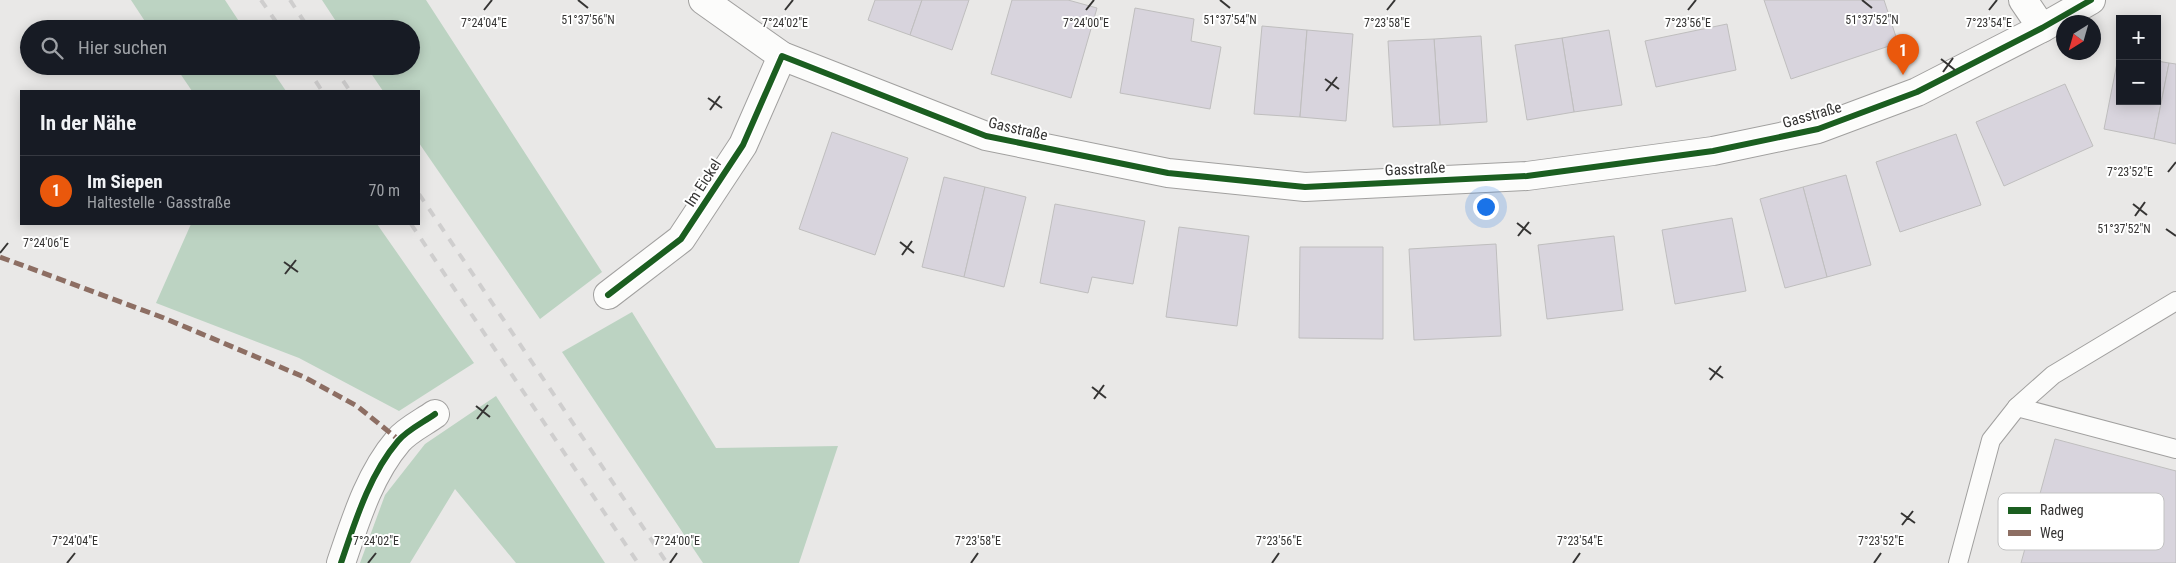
<!DOCTYPE html>
<html lang="de">
<meta charset="utf-8">
<style>
:root{--surface:#171b24;--page:#20242c;--text:#f1f3f6;--muted:#9ea1a6;--line:#363941;--accent:#ea580c}
body{margin:0;font-family:"Roboto Condensed",sans-serif;background:var(--page);color:var(--text)}
.controls{position:absolute;right:15px;top:15px;display:grid;overflow:hidden;border-radius:0px;box-shadow:0 2px 12px #0003}
.controls button{width:45px;height:45px;display:grid;place-items:center;padding:0;border:0;border-bottom:1px solid var(--line);background:var(--surface);color:var(--text);font:25px sans-serif}
.compass{position:absolute;left:2056px;top:15px;width:45px;height:45px;border-radius:50%;background:var(--surface);box-shadow:0 2px 12px #0003;rotate:217deg}
.you{position:absolute;left:1485px;top:206px;width:18px;height:18px;margin:-12px;border:4px solid #fff;border-radius:50%;background:#1a73e8;box-shadow:0 0 0 8px #1a73e833}
.badge{display:grid;place-items:center;width:32px;height:32px;border-radius:50%;background:var(--accent);color:#fff;font-size:16px;font-weight:700}
.pin{position:absolute;translate:-50% -41px;filter:drop-shadow(0 1px 2px #0008)}
.pin::after{content:'';position:absolute;top:26px;width:18px;height:15px;background:inherit;clip-path:polygon(0 0,100% 0,50% 100%)}
.list{margin:0;padding:0;list-style:none}
h2{display:flex;justify-content:space-between;align-items:center;height:65px;margin:0;padding:0 20px;font-size:21px}
h2 small{font-size:16px;font-weight:400;color:var(--muted)}
.list li{display:grid;grid-template-columns:32px 1fr auto;gap:15px;align-items:center;box-sizing:border-box;height:70px;padding:0 20px;border-top:1px solid var(--line)}
.list b{display:block;font-size:19px;white-space:nowrap}
.list p{margin:0;font-size:16px;white-space:nowrap;color:var(--muted)}
.list em{font-size:16px;font-style:normal;color:var(--muted)}
.icon{flex:none;width:28px;height:28px;fill:none;stroke:currentColor;stroke-width:2;stroke-linecap:round;stroke-linejoin:round}
.map{position:relative;flex:none;width:2176px;height:563px;overflow:hidden}
.search{position:absolute;background:var(--surface);box-shadow:0 2px 12px #0003;left:20px;top:20px;width:400px;height:55px;display:flex;align-items:center;gap:12px;box-sizing:border-box;padding:0 18px;border-radius:28px;color:var(--muted);font-size:19px}
.panel{position:absolute;background:var(--surface);box-shadow:0 2px 12px #0003;left:20px;top:90px;width:400px;height:135px;border-radius:0px}
.map>svg:first-child{display:block}
.green{fill:#bcd3c2}
.building{fill:#d8d4dd;stroke:#bfbebe}
.lines{fill:none;stroke-linecap:round;stroke-linejoin:round}
.service-casing{stroke:#a1a09f;stroke-width:20}
.minor-casing{stroke:#a1a09f;stroke-width:30}
.service{stroke:#fcfcfb;stroke-width:18}
.minor{stroke:#fcfcfb;stroke-width:28}
.rail{stroke:#cfcece;stroke-width:4;stroke-dasharray:9 9;stroke-linecap:butt}
.quiet{stroke:#8d6e63;stroke-width:5;stroke-dasharray:10 5;stroke-linecap:butt}
.cycleway-casing{stroke:#fff;stroke-width:9}
.cycleway{stroke:#1b5e20;stroke-width:6}
.ticks{fill:none;stroke:#353433;stroke-width:2}
.labels{text-anchor:middle;stroke-width:4;stroke-linejoin:round;paint-order:stroke}
.street-label{font-size:15px;fill:#353433;stroke:#fff}
.key{fill:#fff;stroke:#c2c2c2;stroke-width:1}
.key-label{font-size:14px;fill:#353433}
.ticks-label{font-size:12px;text-anchor:middle;fill:#353433;stroke:#fff;stroke-width:4;stroke-linejoin:round;paint-order:stroke}
</style>
<div class="map">
<svg width="2176" height="563" viewBox="0 0 2176 563">
<rect width="100%" height="100%" fill="#e9e8e7"/>
<!-- green -->
<g class="green">
<polygon points="131,0 225,0 244,29 150,29"/>
<polygon points="322,0 426,0 602,272 540,319 419,143 419,91 383,91 366,66 411,66 411,29 341,29"/>
<polygon points="175,66 269,66 286,91 192,91"/>
<polygon points="191,224 377,224 474,363 399,411 299,358 156,303"/>
<polygon points="632,312 716,448 838,446 799,563 703,563 562,352"/>
<polygon points="496,396 605,563 516,563 455,489 410,563 360,563 385,495 425,444"/>
</g>
<!-- building -->
<g class="building">
<polygon points="875,0 922,0 910,35 868,20"/>
<polygon points="922,0 969,0 952,50 910,35"/>
<polygon points="1012,0 1068,0 1097,8 1071,98 991,74"/>
<polygon points="1764,0 1884,0 1898,43 1791,79"/>
<polygon points="1135,8 1194,19 1191,41 1221,47 1210,109 1120,93"/>
<polygon points="1727,24 1736,70 1656,87 1645,41"/>
<polygon points="1262,26 1307,30 1300,117 1254,114"/>
<polygon points="1307,30 1353,34 1346,121 1300,117"/>
<polygon points="1609,30 1622,105 1574,112 1562,38"/>
<polygon points="1481,36 1487,122 1440,125 1434,39"/>
<polygon points="1562,38 1574,112 1527,120 1515,45"/>
<polygon points="1434,39 1440,125 1393,127 1388,41"/>
<polygon points="2119,53 2120,101 2157,101 2157,61 2169,63 2154,139 2104,129"/>
<polygon points="2169,63 2176,64 2176,144 2154,139"/>
<polygon points="2065,84 2093,146 2004,186 1976,122"/>
<polygon points="832,132 908,158 875,255 799,229"/>
<polygon points="1956,134 1981,205 1900,232 1876,162"/>
<polygon points="1846,175 1871,265 1827,277 1803,187"/>
<polygon points="944,177 985,187 964,277 922,267"/>
<polygon points="985,187 1026,197 1004,287 964,277"/>
<polygon points="1803,187 1827,277 1785,288 1760,199"/>
<polygon points="1055,204 1145,221 1133,284 1092,277 1088,293 1040,283"/>
<polygon points="1732,218 1746,291 1675,304 1662,230"/>
<polygon points="1179,227 1249,236 1237,326 1166,317"/>
<polygon points="1614,236 1623,310 1547,319 1538,245"/>
<polygon points="1496,244 1501,336 1414,340 1409,249"/>
<polygon points="1300,247 1383,247 1383,339 1299,338"/>
<polygon points="2055,439 2176,471 2176,563 2021,563"/>
</g>
<g class="lines">
<defs>
<g id="service">
<polyline points="2017,407 2176,449"/>
<polyline points="1958,563 1991,440 2017,407 2053,375 2176,301"/>
</g>
<g id="minor">
<polyline points="703,0 782,56 986,136 1168,173 1305,187 1527,176 1713,151 1818,129 1917,92 2042,28 2091,0"/>
<polyline points="2023,0 2042,28"/>
<polyline points="608,295 681,239 743,145 782,56"/>
<path d="M341,563C355,522 369,475 398,441C407,430 424,422 435,414"/>
</g>
</defs>
<!-- service casing -->
<use href="#service" class="service-casing"/>
<!-- minor casing -->
<use href="#minor" class="minor-casing"/>
<!-- service -->
<use href="#service" class="service"/>
<!-- minor -->
<use href="#minor" class="minor"/>
<!-- rail -->
<g class="rail">
<polyline points="261,0 281,29"/>
<polyline points="290,0 309,29"/>
<polyline points="306,66 322,91"/>
<polyline points="333,66 350,91"/>
<polyline points="419,194 667,563"/>
<polyline points="411,224 638,563"/>
</g>
<!-- quiet -->
<polyline class="quiet" points="0,257 164,318 304,377 357,406 399,440"/>
<defs>
<g id="cycleway">
<polyline points="608,295 681,239 743,145 782,56 986,136 1168,173 1305,187 1527,176 1713,151 1818,129 1917,92 2042,28 2091,0"/>
<path d="M341,563C355,522 369,475 398,441C407,430 424,422 435,414"/>
</g>
</defs>
<!-- cycleway casing -->
<use href="#cycleway" class="cycleway-casing"/>
<!-- cycleway -->
<use href="#cycleway" class="cycleway"/>
</g>
<!-- ticks -->
<path class="ticks" d="M578,0L588,8M1220,0L1230,8M1862,0L1872,8M484,10L492,0M785,10L793,0M1086,10L1094,0M1387,10L1395,0M1688,10L1696,0M1989,10L1997,0M1941,59L1955,70M1943,72L1953,58M1325,79L1339,89M1326,91L1337,77M708,98L722,108M710,110L720,96M2168,172L2176,162M2133,204L2147,215M2135,216L2145,202M1517,223L1531,234M2166,229L2176,236M1518,236L1529,222M900,242L914,253M0,253L8,243M902,255L912,241M284,262L298,272M285,274L296,260M1709,368L1723,378M1710,380L1721,366M1092,387L1106,398M1094,399L1104,385M476,406L490,417M477,419L488,405M1901,513L1915,523M1902,525L1913,511M67,563L75,553M368,563L376,553M670,563L677,553M971,563L978,553M1272,563L1279,553M1573,563L1580,553M1874,563L1881,553"/>
<g class="labels">
<!-- street labels -->
<g class="street-label">
<text transform="translate(1812 115) rotate(-16)" y="5">Gasstraße</text>
<text transform="translate(1018 129) rotate(13)" y="5">Gasstraße</text>
<text transform="translate(1415 169) rotate(-3)" y="5">Gasstraße</text>
<text transform="translate(703 183) rotate(-57)" y="5">Im Eickel</text>
</g>
</g>
<!-- legend -->
<rect x="1998" y="493" width="166" height="57" rx="8" class="key"/>
<rect x="2008" y="507" width="23" height="7" fill="#1b5e20"/>
<rect x="2008" y="530" width="23" height="6" fill="#8d6e63"/>
<g class="key-label">
<text x="2040" y="515">Radweg</text>
<text x="2040" y="538">Weg</text>
</g>
<g class="ticks-label">
<text x="588" y="24">51°37'56"N</text>
<text x="1230" y="24">51°37'54"N</text>
<text x="1872" y="24">51°37'52"N</text>
<text x="484" y="27">7°24'04"E</text>
<text x="785" y="27">7°24'02"E</text>
<text x="1086" y="27">7°24'00"E</text>
<text x="1387" y="27">7°23'58"E</text>
<text x="1688" y="27">7°23'56"E</text>
<text x="1989" y="27">7°23'54"E</text>
<text x="2130" y="176">7°23'52"E</text>
<text x="2124" y="233">51°37'52"N</text>
<text x="46" y="247">7°24'06"E</text>
<text x="75" y="545">7°24'04"E</text>
<text x="376" y="545">7°24'02"E</text>
<text x="677" y="545">7°24'00"E</text>
<text x="978" y="545">7°23'58"E</text>
<text x="1279" y="545">7°23'56"E</text>
<text x="1580" y="545">7°23'54"E</text>
<text x="1881" y="545">7°23'52"E</text>
</g>
</svg>
<div class="controls">
<button>+</button>
<button>−</button>
</div>
<svg class="compass" viewBox="-18 -18 36 36"><path d="M0-13l5 13h-10z" fill="#e53935"/><path d="M0 13l5-13h-10z" fill="#9ea1a6"/></svg>
<div class="you"></div>
<div class="pin badge" style="left:1903px;top:75px">1</div>
<div class="search"><svg class="icon" aria-label="search" viewBox="0 0 24 24"><circle cx="10" cy="10" r="6"/><path d="M15 15l6 6"/></svg>Hier suchen</div>
<section class="panel">
<h2>In der Nähe<small></small></h2>
<ul class="list">
<li><span class="badge">1</span><div><b>Im Siepen</b><p>Haltestelle · Gasstraße</p></div><em>70 m</em></li>
</ul>
</section>
</div>
